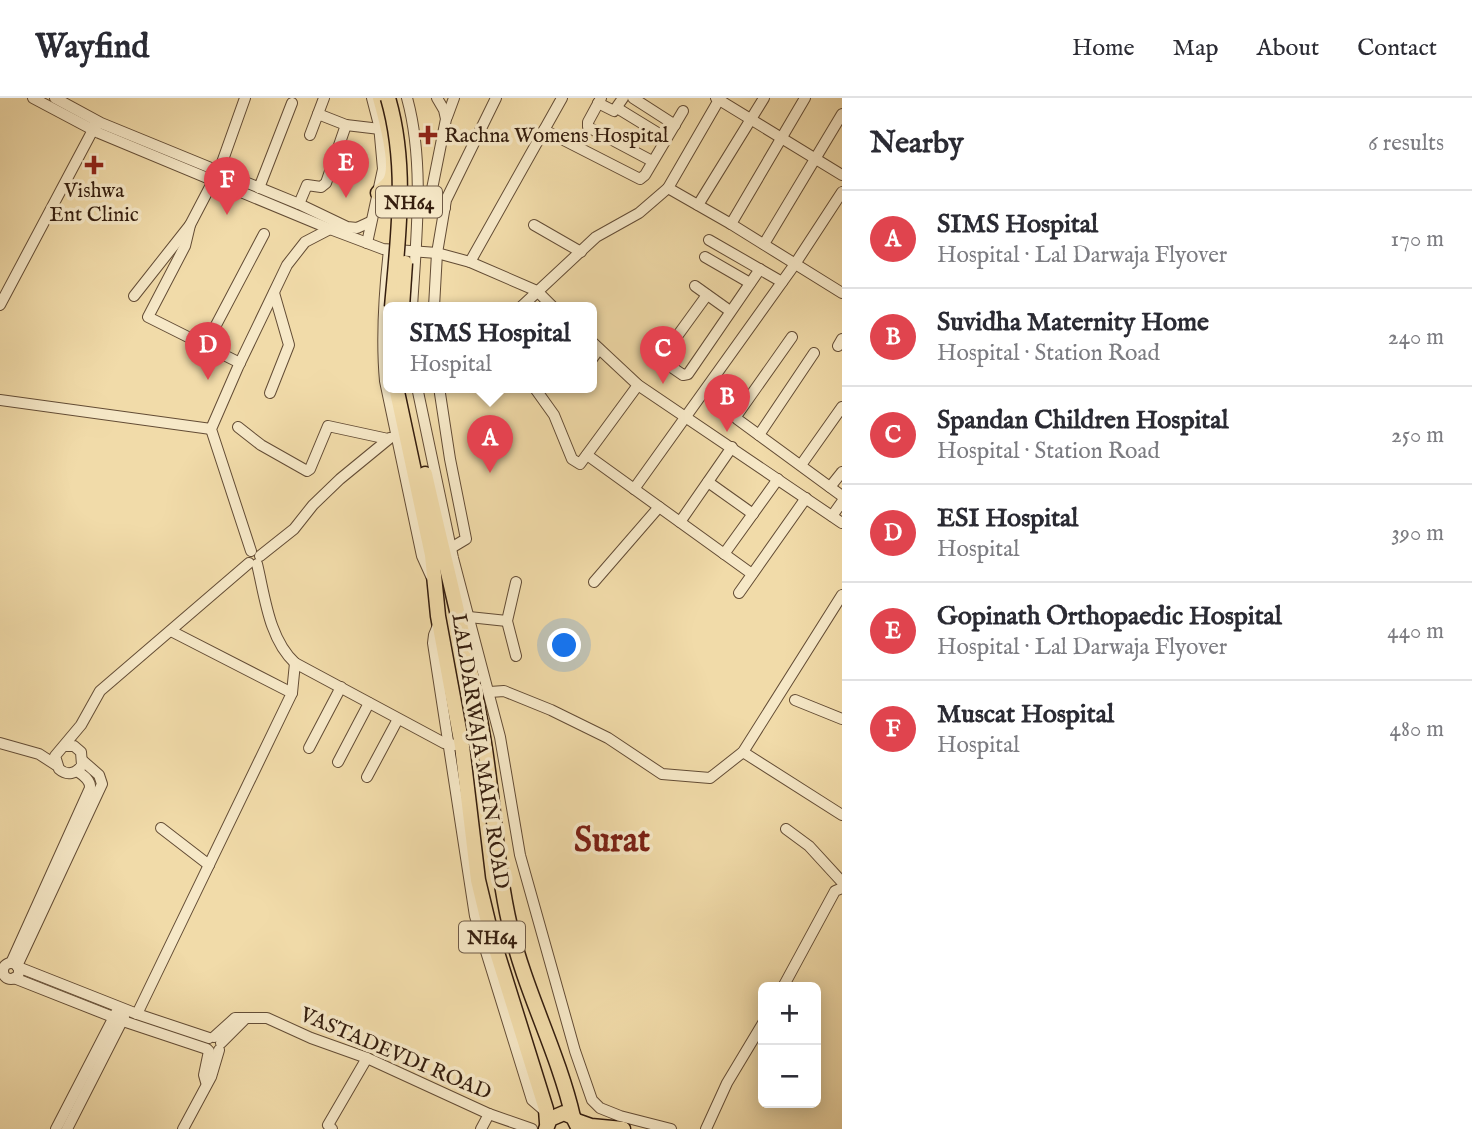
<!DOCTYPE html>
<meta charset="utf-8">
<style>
:root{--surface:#fff;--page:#f2f2f3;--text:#2b2b33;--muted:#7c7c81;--line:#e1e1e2;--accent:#8f2418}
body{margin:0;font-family:"IM FELL English",serif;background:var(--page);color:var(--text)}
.controls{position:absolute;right:21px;bottom:21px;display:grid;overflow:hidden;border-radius:10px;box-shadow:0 4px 18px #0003}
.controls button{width:63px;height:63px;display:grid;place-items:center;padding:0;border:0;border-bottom:2px solid var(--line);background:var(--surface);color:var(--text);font:35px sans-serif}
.you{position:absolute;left:565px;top:548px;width:24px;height:24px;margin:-18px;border:5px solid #fff;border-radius:50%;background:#1a73e8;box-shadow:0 0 0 10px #1a73e833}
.badge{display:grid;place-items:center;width:46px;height:46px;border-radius:50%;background:var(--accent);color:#fff;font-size:23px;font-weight:700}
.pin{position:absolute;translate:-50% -58px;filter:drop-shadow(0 2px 4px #0008)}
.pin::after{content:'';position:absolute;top:37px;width:24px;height:21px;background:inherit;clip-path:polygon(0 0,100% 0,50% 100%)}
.popup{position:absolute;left:383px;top:204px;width:214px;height:91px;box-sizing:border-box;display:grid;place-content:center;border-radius:10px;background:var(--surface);filter:drop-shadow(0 2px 5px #0005);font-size:23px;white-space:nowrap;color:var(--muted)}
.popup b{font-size:26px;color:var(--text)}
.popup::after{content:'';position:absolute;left:50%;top:100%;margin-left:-14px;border:14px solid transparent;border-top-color:var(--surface)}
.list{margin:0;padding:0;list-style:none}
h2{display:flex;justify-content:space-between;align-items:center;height:91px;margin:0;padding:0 28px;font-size:30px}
h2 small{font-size:23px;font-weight:400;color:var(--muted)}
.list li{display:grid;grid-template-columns:46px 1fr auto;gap:21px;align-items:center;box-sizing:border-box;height:98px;padding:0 28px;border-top:2px solid var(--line)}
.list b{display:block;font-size:26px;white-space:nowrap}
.list p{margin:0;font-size:23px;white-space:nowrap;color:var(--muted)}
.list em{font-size:23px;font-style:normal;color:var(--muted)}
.map{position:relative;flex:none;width:842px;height:1031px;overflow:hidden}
header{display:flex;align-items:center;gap:42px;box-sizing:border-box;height:98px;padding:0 35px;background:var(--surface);border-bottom:2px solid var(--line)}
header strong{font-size:33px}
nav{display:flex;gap:38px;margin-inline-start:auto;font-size:24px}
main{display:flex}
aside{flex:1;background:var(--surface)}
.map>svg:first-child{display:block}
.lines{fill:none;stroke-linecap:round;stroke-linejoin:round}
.minor-casing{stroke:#634c35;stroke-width:12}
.highway-casing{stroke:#341d0e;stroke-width:17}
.minor{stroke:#f6e8c7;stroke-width:10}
.highway{stroke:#f1dba9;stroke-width:14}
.highway-bridge-casing{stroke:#341d0e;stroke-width:17;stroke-linecap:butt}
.highway-bridge{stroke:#f1dba9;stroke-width:14}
.poi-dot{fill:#8f2418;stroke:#f6e8c7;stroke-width:2.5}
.labels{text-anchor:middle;stroke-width:7;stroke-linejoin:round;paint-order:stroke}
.shield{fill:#f6e8c7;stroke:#6e5a46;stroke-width:2}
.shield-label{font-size:19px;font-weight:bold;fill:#341d0e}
.poi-label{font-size:21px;fill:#341d0e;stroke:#f6e8c7;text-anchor:start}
.street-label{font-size:21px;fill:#341d0e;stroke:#f6e8c7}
.town-label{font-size:35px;font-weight:bold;fill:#7a1f14;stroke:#f6e8c7}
</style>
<header>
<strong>Wayfind</strong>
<nav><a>Home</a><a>Map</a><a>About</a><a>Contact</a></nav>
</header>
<main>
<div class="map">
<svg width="842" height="1031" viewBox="0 0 842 1031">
<rect width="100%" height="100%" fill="#f1dba9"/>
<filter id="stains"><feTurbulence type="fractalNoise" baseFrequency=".00286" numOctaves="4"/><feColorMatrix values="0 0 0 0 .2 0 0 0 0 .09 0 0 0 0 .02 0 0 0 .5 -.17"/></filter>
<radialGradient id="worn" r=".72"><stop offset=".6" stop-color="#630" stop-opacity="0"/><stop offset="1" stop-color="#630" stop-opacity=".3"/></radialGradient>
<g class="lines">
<defs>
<g id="minor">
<polyline points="33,0 99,35 330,131 383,151 437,155 470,164 537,193 553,209"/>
<polyline points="55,0 101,25 299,106 347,129 357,130 370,124"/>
<path d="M407,0C425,65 416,142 412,209"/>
<polyline points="601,0 588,24 588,29 652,63"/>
<polyline points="633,0 675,27"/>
<polyline points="716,0 842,77"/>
<polyline points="598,5 614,13 623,0"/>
<polyline points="617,10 666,40"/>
<polyline points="318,16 346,27 380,31"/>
<polyline points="447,19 454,0"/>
<polyline points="544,32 640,81 645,77 683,13"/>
<polyline points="310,37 324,0"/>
<polyline points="219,73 245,0"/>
<polyline points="213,83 190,127 185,148 148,219 240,265"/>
<polyline points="259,90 292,5"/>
<polyline points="668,90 731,126 842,195"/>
<polyline points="378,95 445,110"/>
<polyline points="299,106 307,87 321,89 326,85 346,27"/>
<polyline points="429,106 446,21 444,12 437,0"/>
<polyline points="698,107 764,0"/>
<polyline points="731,126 805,0"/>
<polyline points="534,127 581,154"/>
<polyline points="709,142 782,184"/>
<polyline points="367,145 383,71 379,27 372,0"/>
<polyline points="764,146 842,16"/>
<path d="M389,152C384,196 381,239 385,283L422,458L431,478"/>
<polyline points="705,159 750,185"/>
<polyline points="470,164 562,0"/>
<polyline points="695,188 730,213"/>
<polyline points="707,197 662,259 664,264 683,277 688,276 760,171"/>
<polyline points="134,198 190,127"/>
<polyline points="0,207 95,28"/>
<polyline points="434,209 437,155 446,102 496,0"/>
<polyline points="521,209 596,139 639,115 668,90 720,0"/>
<polyline points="792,239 737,317 737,321 842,398"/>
<polyline points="592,244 638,287 842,425"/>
<polyline points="205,248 264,136"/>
<polyline points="838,248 842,241"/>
<polyline points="592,261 599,251"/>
<polyline points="417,289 453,460 500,639 520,757 575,953 592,1002 600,1010 620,1018 671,1031"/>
<polyline points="439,289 450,361 466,441 451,450"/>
<polyline points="534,289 554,317 572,361 580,366 638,287"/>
<polyline points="270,295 289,247 274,195"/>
<polyline points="0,302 211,331"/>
<polyline points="238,329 261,347 307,373 310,371 328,328 388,341"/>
<polyline points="759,337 814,255"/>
<polyline points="587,357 752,476"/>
<polyline points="801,367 842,309"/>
<polyline points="708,384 753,416"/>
<polyline points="830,389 842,374"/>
<polyline points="634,391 795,166 842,94"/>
<polyline points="832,418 842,404"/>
<polyline points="680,424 732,349"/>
<polyline points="251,453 211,331 238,269 287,167 305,144 330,131"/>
<polyline points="724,456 778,381"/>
<polyline points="260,458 294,431 313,407 340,381 390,340"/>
<path d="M257,466C265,499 269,541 295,565L444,645L455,647"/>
<polyline points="594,484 659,409"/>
<polyline points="739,495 806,400"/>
<polyline points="469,519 507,523"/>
<polyline points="439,525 434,537 433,545 475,818 532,1002 546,1014"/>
<polyline points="516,558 507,523 516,484"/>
<polyline points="490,594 504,593 551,612 608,640 662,676 710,680 743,654 842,497"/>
<polyline points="292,595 295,565"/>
<polyline points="795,602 842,621"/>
<polyline points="0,645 39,656 56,667"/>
<path d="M64,648H74L81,654L82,667C76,676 67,678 59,671L55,658L81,627L100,593L249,465"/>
<polyline points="309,650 341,589"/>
<polyline points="743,654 842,717"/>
<polyline points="338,664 369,605"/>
<polyline points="367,679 398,621"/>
<polyline points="161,730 209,767"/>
<polyline points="786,731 809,748 842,784"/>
<circle cx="11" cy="873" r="8"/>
<path d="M11,865L90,690C91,682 83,677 77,673"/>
<polyline points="17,868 102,686 99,677 83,663"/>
<polyline points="18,869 137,916 209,940"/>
<polyline points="14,880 123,923 207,951"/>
<polyline points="783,889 835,793 842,790"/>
<polyline points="137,916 292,595 171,533"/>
<polyline points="214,939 235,920 267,920 311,940 367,960 489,1016 532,1031"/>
<polyline points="221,945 244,922"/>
<polyline points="206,984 204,977 209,953"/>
<polyline points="56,1031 117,913"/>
<polyline points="67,1031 124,919"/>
<polyline points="183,1031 211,979 219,952"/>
<polyline points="332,1031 328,1027 367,960"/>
<polyline points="481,1031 489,1016"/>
<polyline points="706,1031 727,985 763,925"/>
</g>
<g id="highway">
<path d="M378,95C382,91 387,88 390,83C399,66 385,18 380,0"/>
<polyline points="396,289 432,457 438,518 462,648 478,782 490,832 546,1011 547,1025"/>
<path d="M425,376C445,466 469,554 484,645C494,706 496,768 510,828C525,893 558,954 573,1019"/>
<polyline points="577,1023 591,1028 623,1031"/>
<polyline points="546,1031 550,1021 564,1015 573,1019 579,1031"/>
</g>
</defs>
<!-- minor casing -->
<use href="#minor" class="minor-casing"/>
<!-- highway casing -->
<use href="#highway" class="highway-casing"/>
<!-- minor -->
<use href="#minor" class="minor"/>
<!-- highway -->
<use href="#highway" class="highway"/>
<defs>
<g id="highway-bridge">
<path d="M388,0C408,68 398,140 392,209"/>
<polyline points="402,209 405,165"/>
</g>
</defs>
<!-- highway-bridge casing -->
<use href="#highway-bridge" class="highway-bridge-casing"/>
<!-- highway-bridge -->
<use href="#highway-bridge" class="highway-bridge"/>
</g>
<!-- markers -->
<g class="poi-dot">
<path d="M424.5 26.5h7v7h7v7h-7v7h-7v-7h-7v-7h7z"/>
<path d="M90.5 56.5h7v7h7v7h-7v7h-7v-7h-7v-7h7z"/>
</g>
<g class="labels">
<!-- shield labels -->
<g class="shield">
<rect x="376" y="88.5" width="66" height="31" rx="5"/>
<rect x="459" y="823.5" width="66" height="31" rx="5"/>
</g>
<g class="shield-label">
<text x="409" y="111">NH64</text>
<text x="492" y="846">NH64</text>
</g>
<!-- poi labels -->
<g class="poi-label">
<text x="444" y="44">Rachna Womens Hospital</text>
<text x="94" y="99" text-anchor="middle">Vishwa<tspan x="94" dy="24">Ent Clinic</tspan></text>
</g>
<!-- street labels -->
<g class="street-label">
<text transform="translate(481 653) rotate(81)" y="7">LALDARWAJA MAIN ROAD</text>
<text transform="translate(396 955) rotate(23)" y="7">VASTADEVDI ROAD</text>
</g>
<!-- town labels -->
<g class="town-label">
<text x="612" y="753">Surat</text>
</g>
</g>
<rect width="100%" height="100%" filter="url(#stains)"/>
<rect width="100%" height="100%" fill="url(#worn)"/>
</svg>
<div class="controls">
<button>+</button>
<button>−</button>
</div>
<div class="you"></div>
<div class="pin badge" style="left:490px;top:375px;background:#e0444e">A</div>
<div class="popup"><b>SIMS Hospital</b>Hospital</div>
<div class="pin badge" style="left:727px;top:334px;background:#e0444e">B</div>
<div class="pin badge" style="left:663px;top:286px;background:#e0444e">C</div>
<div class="pin badge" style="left:208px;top:282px;background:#e0444e">D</div>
<div class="pin badge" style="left:346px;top:100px;background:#e0444e">E</div>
<div class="pin badge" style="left:227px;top:117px;background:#e0444e">F</div>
</div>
<aside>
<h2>Nearby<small>6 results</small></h2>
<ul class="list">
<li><span class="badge" style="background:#e0444e">A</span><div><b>SIMS Hospital</b><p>Hospital · Lal Darwaja Flyover</p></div><em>170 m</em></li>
<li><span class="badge" style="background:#e0444e">B</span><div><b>Suvidha Maternity Home</b><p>Hospital · Station Road</p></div><em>240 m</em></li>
<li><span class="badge" style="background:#e0444e">C</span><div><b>Spandan Children Hospital</b><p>Hospital · Station Road</p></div><em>250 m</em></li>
<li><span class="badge" style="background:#e0444e">D</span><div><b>ESI Hospital</b><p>Hospital</p></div><em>390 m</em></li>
<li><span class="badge" style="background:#e0444e">E</span><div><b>Gopinath Orthopaedic Hospital</b><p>Hospital · Lal Darwaja Flyover</p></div><em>440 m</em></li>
<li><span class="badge" style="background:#e0444e">F</span><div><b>Muscat Hospital</b><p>Hospital</p></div><em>480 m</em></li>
</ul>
</aside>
</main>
